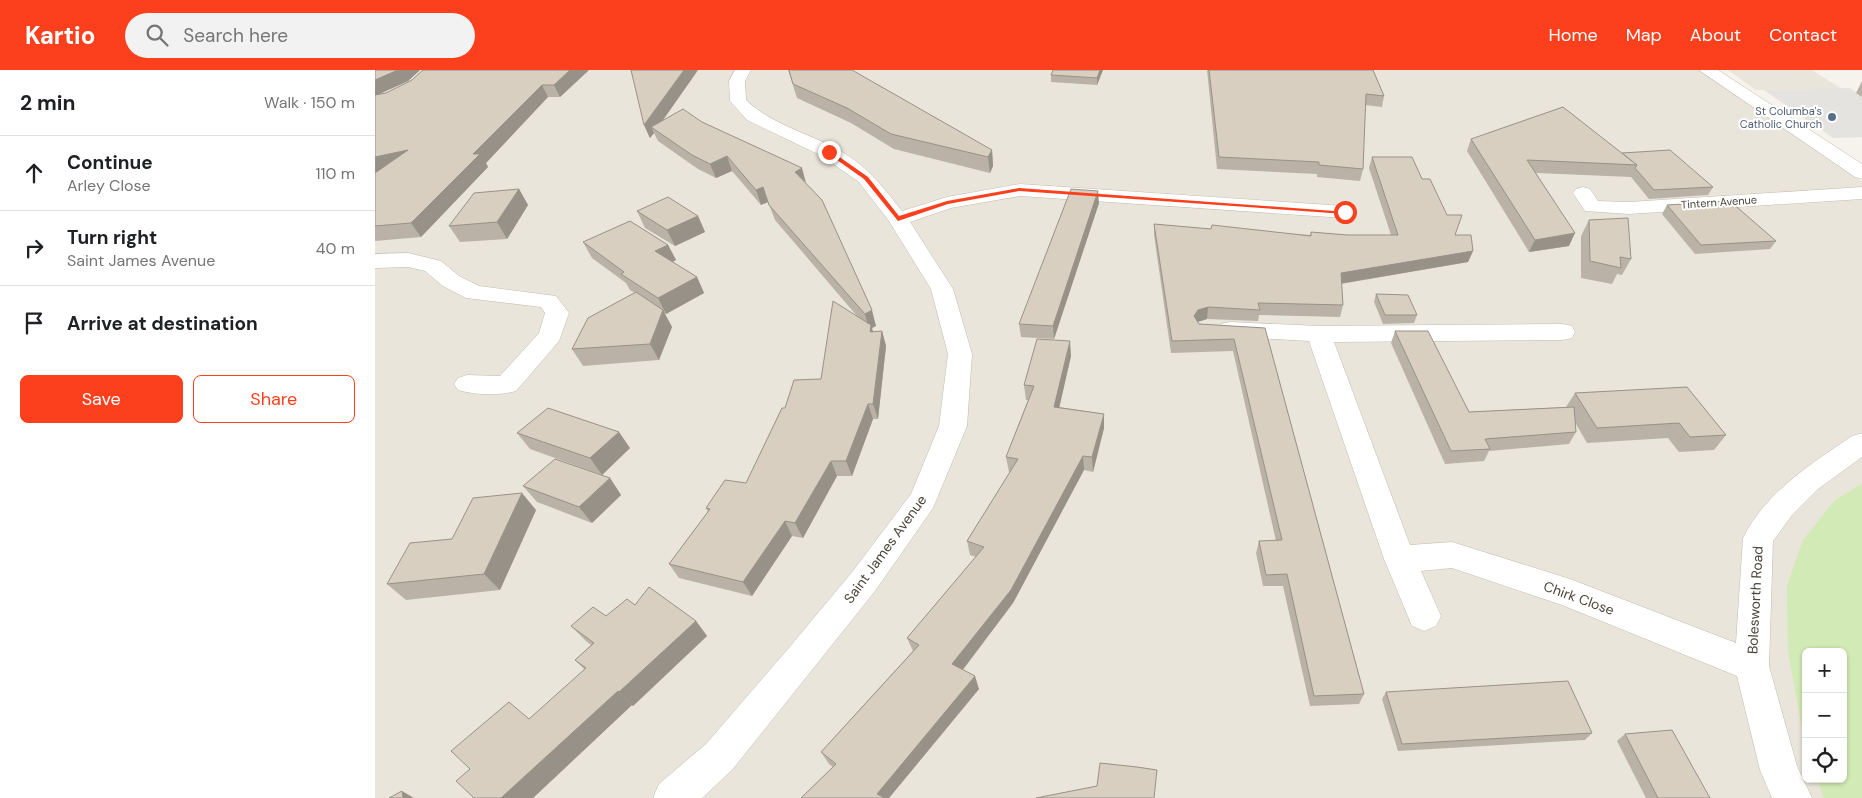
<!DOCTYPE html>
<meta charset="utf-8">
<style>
:root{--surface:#fff;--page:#f2f2f2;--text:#202124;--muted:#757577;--line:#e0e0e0;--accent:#fc3f1d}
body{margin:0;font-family:"DM Sans",sans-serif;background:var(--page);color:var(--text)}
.controls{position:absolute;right:15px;bottom:15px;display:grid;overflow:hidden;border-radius:8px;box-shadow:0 1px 4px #0004}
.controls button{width:45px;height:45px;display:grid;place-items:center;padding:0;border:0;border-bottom:1px solid var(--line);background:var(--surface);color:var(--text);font:25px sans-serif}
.stop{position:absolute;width:15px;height:15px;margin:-11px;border:4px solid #fc3f1d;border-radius:50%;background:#fff}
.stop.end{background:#fc3f1d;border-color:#fff;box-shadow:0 1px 5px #0008}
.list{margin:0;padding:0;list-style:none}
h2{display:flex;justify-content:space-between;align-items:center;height:65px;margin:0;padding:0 20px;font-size:21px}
h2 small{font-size:16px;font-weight:400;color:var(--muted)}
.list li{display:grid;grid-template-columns:32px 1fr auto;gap:15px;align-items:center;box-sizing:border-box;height:75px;padding:0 20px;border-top:1px solid var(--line)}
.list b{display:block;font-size:19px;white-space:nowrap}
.list p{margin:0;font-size:16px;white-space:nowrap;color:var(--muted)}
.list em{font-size:16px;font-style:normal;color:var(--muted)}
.actions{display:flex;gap:10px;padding:15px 20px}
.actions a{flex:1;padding:11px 0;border:1px solid var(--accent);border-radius:8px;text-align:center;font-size:18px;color:var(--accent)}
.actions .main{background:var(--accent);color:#fff}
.icon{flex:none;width:28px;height:28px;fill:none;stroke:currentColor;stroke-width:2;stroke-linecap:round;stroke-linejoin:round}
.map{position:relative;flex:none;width:1487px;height:728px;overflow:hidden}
header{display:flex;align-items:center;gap:30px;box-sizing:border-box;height:70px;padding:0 25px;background:var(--accent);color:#fff}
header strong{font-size:24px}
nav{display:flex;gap:28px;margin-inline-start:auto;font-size:18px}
.search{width:350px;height:45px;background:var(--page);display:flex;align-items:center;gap:12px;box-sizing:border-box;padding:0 18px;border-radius:28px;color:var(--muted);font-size:19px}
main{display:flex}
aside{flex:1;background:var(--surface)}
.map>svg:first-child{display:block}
.residential{fill:#eae5da;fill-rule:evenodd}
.green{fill:#d2eab5}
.parking{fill:#e5e3e0}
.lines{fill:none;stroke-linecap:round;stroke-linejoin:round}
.street-casing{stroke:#c2bbae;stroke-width:1}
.street{fill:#fff;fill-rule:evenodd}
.wall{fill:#bab2a6}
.shaded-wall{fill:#979187}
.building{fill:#d8cfc1;stroke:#979187}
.route{fill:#fc3f1d}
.service-dot{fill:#5c6f8a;stroke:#fff;stroke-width:2}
.labels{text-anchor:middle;stroke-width:4;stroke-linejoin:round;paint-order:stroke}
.far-service-label{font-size:11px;fill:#4e5e75;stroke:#fff;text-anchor:end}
.far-street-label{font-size:11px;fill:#4b4439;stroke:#fff}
.street-label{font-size:14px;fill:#4b4439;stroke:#fff}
</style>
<header>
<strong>Kartio</strong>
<div class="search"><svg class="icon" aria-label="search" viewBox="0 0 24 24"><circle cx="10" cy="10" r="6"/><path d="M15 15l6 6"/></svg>Search here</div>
<nav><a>Home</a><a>Map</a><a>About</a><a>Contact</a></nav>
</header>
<main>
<aside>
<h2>2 min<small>Walk · 150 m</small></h2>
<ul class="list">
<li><svg class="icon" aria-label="ahead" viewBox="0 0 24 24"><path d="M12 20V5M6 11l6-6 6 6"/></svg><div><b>Continue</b><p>Arley Close</p></div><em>110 m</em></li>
<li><svg class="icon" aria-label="right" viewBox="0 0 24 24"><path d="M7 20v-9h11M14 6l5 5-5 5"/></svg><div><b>Turn right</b><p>Saint James Avenue</p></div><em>40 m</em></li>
<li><svg class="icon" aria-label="arrive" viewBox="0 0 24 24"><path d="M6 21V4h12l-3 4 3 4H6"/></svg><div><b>Arrive at destination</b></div></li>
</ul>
<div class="actions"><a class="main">Save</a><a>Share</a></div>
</aside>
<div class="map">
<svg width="1487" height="728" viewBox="0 0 1487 728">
<rect width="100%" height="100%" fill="#f6f3ec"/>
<!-- residential -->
<g class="residential">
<path d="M0,0H1324L1487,111V728H0ZM1431,582H1468V709H1431Z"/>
<polygon points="1353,0 1437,0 1467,19 1381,20"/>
</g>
<!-- green -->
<polygon class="green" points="1487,414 1487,728 1449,728 1442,709 1468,709 1468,582 1431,582 1431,681 1413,581 1412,515 1428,470 1460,430"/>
<!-- parking -->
<polygon class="parking" points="1475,18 1487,26 1487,67 1458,68 1389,20"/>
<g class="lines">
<defs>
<g id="street">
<path d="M360,0H376L370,11L371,30C396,54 430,62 460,78C490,94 506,114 527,141L572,127L645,114L969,136L976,138L979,142L976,146L969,148L645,126L576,138L535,152L578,219L597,284L592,356L558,438L500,521L357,700L327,728H278L284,714L331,674L413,579L478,501L536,424L564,356L573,284L556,219L514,151L484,112L447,86L372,50L355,31L354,11Z"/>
<polygon points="1324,0 1343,0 1487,94 1487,109 1480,107"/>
<polygon points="1208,117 1215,119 1223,131 1254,132 1487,117 1487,129 1254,144 1210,141 1198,123 1201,119"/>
<path d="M33,183L66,191L84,206L104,216L181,226L194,243L184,271L141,321C124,326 100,325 83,320L79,314L83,308L92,305L125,306L164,263L170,243L166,237L91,228L68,216L50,201L33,197L0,198V184Z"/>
<path d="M855,252L944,256L1188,254L1197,256L1200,262L1197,268L1188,270L959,272L1035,475L1077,472L1195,509L1361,573L1368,468C1391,422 1436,394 1477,366L1487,363V387L1443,419L1417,445L1398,471L1394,596L1422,696L1437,728H1397L1385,700L1362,606L1187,535L1077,498L1046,501L1066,546L1061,556L1049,561L1037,556L1009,489L934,271L846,266L843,260L846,254Z"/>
</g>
</defs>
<!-- street casing -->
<use href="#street" class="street-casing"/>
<!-- street -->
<use href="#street" class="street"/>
</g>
<!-- wall -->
<g class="wall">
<polygon points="0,0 45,0 33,11 4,24 11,23 37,10 48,0 214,0 185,27 173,27 111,93 113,97 46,167 0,171 0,103 1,102 0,102"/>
<polygon points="323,0 288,50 327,52 431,113 501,256 497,258 498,262 507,261 511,276 503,349 498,349 477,406 462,406 428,468 417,466 377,526 304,508 294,494 333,442 331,438 371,413 410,338 446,309 482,246 400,150 393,132 386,135 357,101 341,108 323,99 283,71 279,63 275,68 269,55"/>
<polygon points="413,0 617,80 618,96 615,103 519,79 476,53 422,28"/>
<polygon points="678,0 728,0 722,15 676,12 676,5"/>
<polygon points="832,0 998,0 1009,26 1007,37 990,35 988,99 985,111 942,107 942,104 842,99"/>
<polygon points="1487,11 1487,27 1481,23"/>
<polygon points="1096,69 1247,83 1338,117 1333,125 1274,129 1256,107 1161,103 1194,176 1154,182 1092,81"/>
<polygon points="997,87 1047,109 1080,165 1098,181 1093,192 966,214 968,235 965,247 884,245 883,251 832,249 823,252 824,254 890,258 989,624 984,634 935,636 908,516 888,516 881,483 884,471 901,471 858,281 796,283 779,165 779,154 836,159 935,165 936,162 972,165 1016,165 994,98"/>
<polygon points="144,119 153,135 132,169 85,172 74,156"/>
<polygon points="724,133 679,269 646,267 644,254"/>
<polygon points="1292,135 1401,171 1395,179 1320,184 1287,144"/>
<polygon points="262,141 323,146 330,162 300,176 270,158"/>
<polygon points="1214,150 1256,189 1247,205 1242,204 1237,214 1206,208 1206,166"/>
<polygon points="208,172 293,175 301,190 297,192 322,207 329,223 291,244 289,243 297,257 284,290 208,296 197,279 260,223 255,220 251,213 217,188"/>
<polygon points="1001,224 1042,245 1039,253 1008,254 999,232"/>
<polygon points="1020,261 1094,342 1191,337 1200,323 1351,365 1339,380 1304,382 1293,368 1212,373 1201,354 1201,362 1194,374 1114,381 1109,391 1070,394 1016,273"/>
<polygon points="696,286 684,337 729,344 729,358 718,402 709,400 638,533 588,600 604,619 514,728 426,728 458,697 454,694 446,682 538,581 532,568 601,487 595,485 592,471 635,402 634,402 631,387 653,330 651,330 649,315"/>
<polygon points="142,363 255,378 227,405 155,379"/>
<polygon points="235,408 246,425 217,453 162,432 148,416"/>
<polygon points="161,440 125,520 31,530 12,514 77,469"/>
<polygon points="260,535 321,551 332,566 258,636 257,635 158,728 99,728 95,699 155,649 210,600 200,590 216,575 211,571 196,556 231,546"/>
<polygon points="1011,622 1217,663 1210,670 1023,681 1007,629"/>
<polygon points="1250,664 1335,728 1271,728 1242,671"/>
</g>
<!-- shaded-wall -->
<g class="shaded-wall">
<polygon points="23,0 45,0 33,11 0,26 0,10"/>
<polygon points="195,0 214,0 185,27 179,15"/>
<polygon points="309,0 323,0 281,60 276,57 279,63 275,68 269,55"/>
<polygon points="725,0 728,0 722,15 722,8"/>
<polygon points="167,15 173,27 111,93 113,97 46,167 36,153 98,84"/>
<polygon points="33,80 42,93 0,102 0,87"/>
<polygon points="617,80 618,96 615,103 613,87"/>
<polygon points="352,86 357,101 341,108 335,94"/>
<polygon points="427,98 431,113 420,102"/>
<polygon points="388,117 393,132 386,135 381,120"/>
<polygon points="144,119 153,135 132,169 122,152"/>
<polygon points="723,121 724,133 679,269 678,256"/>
<polygon points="323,146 330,162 300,176 292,160"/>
<polygon points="1200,163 1194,176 1154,182 1160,170"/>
<polygon points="293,175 301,190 288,197 280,181"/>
<polygon points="1098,181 1093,192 963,214 966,203"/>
<polygon points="322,207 329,223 291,244 283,228"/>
<polygon points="833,237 832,249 822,252 819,246 823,240"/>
<polygon points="288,240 297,257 284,290 275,274"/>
<polygon points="497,240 501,256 497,258 500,270 494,260 490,244"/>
<polygon points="507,261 511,276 503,349 498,334"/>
<polygon points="695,271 696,286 681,352 679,337"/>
<polygon points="493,334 498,349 477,406 471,391"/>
<polygon points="729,344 729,358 718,402 717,387"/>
<polygon points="244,362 255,378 227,405 215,388"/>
<polygon points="708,386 709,400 638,533 582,607 577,594"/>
<polygon points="456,391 462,406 428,468 420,453"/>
<polygon points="235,408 246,425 217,453 204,437"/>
<polygon points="147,423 161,440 125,520 109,504"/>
<polygon points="410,451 417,466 377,526 368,512"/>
<polygon points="321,551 332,566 258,636 244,622"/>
<polygon points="600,606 604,619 514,728 505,728 502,724"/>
<polygon points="243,621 257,635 158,728 126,728"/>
<polygon points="27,721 39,728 28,728"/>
</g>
<!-- building -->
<g class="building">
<polygon points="0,0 23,0 0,10"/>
<polygon points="48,0 195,0 179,15 167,15 98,84 105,84 36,153 0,156 0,103 33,80 0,87 0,25 11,23 37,10"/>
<polygon points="256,0 309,0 269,55"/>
<polygon points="414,0 477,0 617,80 613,87 516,64 472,38 418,14"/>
<polygon points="678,0 725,0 722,8 676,5"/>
<polygon points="834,0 998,0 1009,26 991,24 988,99 944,95 944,92 844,87"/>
<polygon points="1188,37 1262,95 1152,90 1200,163 1160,170 1096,69"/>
<polygon points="308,39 327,52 427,98 420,102 447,130 497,240 490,244 394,135 388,117 381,120 352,86 335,94 317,85 276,57"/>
<polygon points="1295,80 1338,117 1279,120 1260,98 1262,95 1247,83"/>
<polygon points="997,87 1037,87 1047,109 1055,109 1072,145 1087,145 1080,165 1096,165 1098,181 966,203 968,235 883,233 885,240 833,237 823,240 819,246 824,254 890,258 989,624 939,626 912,504 891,505 884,471 907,470 859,269 797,271 779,154 836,159 837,155 936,166 936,162 972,165 1023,165"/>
<polygon points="144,119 122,152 74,156 99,123"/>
<polygon points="696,119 723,121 678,256 644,254"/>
<polygon points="293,127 323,146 292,160 262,141"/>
<polygon points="1355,131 1401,171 1326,175 1292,135"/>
<polygon points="1253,148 1256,189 1245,187 1246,198 1215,191 1214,150"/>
<polygon points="255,151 293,175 280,181 322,207 283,228 246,204 249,202 208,172"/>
<polygon points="261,222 288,240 275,274 197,279 213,248"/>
<polygon points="1001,224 1033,225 1042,245 1010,245"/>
<polygon points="458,231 496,255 495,262 507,261 498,334 493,334 471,391 456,391 420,453 410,451 368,512 294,494 335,439 331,438 350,410 371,413 407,338 410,338 419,310 446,309"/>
<polygon points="1020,261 1053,261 1094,342 1199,337 1201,362 1110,369 1115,379 1076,381"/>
<polygon points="662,269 695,271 679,337 729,344 717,387 708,386 636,520 577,594 600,606 502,724 510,728 426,728 461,694 446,682 544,575 532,568 609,477 592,471 643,389 631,387 659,316 649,315"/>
<polygon points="1312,317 1351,365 1315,367 1304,353 1222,358 1200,323"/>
<polygon points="173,338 244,362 215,388 142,363"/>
<polygon points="180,389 235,408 204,437 148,416"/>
<polygon points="147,423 109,504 12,514 35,473 77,469 98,428"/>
<polygon points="274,517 321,551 244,622 243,621 126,728 99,728 81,711 95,699 76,681 134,632 154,649 211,598 200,590 219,573 196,556 218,537 231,546 252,529 260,535"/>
<polygon points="1193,611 1217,663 1027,674 1011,622"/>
<polygon points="1297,660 1335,728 1283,728 1250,664"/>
<polygon points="725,693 762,697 782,700 779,728 661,728 722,716"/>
<polygon points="27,721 28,728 14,728"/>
</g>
<!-- route -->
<polygon class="route" points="452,81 456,81 493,107 524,146 572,131 644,118 973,142 970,144 644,121 573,134 523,151 489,109 452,83"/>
<!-- markers -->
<circle class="service-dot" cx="1457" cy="47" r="5"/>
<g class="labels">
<!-- far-service labels -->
<g class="far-service-label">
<text x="1447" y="45">St Columba's<tspan x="1447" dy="13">Catholic Church</tspan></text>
</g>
<!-- far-street labels -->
<g class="far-street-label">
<text transform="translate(1344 132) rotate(-4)" y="4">Tintern Avenue</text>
</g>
<!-- street labels -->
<g class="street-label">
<text transform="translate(510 479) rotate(-54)" y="5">Saint James Avenue</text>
<text transform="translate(1204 528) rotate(20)" y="5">Chirk Close</text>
<text transform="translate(1380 530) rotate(-87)" y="5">Bolesworth Road</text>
</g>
</g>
</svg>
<div class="controls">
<button>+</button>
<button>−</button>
<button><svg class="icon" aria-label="locate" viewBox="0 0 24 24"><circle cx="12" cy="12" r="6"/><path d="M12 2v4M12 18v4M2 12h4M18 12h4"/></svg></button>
</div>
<div class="stop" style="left:970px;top:142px"></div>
<div class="stop end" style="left:454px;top:82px"></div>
</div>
</main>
